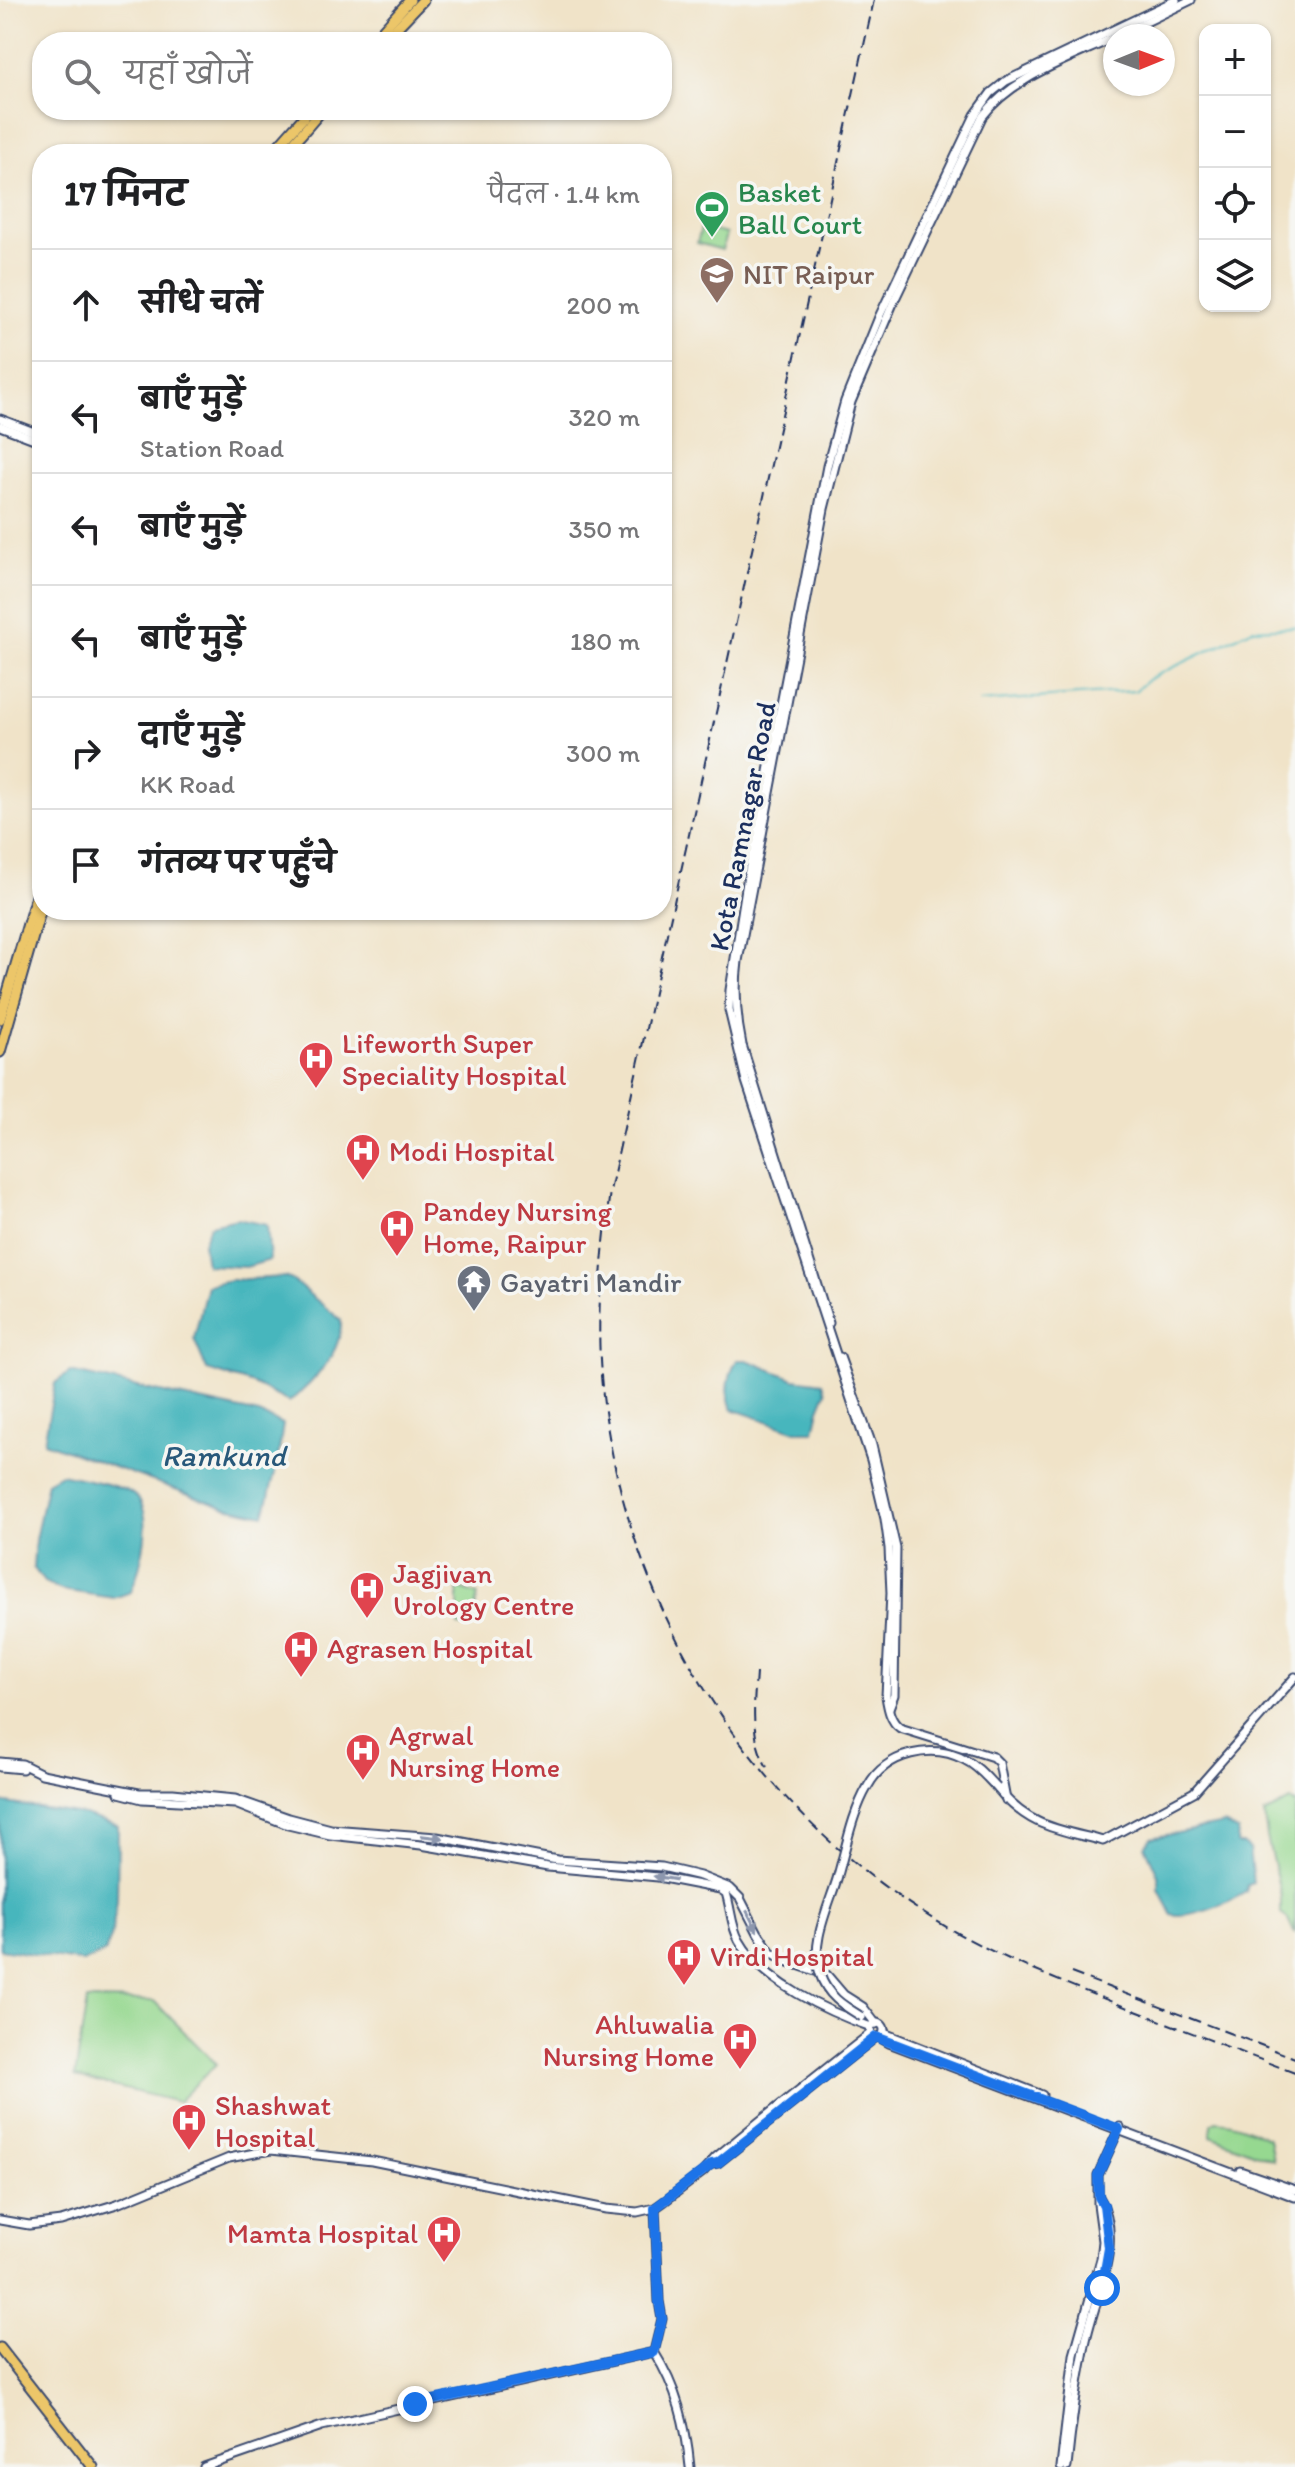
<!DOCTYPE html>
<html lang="hi">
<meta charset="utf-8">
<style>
:root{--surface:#fff;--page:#f2f2f2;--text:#202124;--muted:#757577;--line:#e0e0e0}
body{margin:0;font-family:Itim,"Playpen Sans Deva",sans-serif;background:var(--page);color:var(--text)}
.controls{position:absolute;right:24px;top:24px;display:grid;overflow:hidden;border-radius:16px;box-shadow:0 2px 6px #0004}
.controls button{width:72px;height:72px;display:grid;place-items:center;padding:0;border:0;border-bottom:2px solid var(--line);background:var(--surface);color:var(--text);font:40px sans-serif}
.compass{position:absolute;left:1103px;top:24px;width:72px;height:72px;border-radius:50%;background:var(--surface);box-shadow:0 2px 6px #0004;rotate:89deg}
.stop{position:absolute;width:24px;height:24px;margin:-18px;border:6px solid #1a73e8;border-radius:50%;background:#fff}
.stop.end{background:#1a73e8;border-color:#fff;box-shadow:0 2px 8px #0008}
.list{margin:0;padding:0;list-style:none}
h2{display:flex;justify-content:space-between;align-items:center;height:104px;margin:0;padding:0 32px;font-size:34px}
h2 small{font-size:26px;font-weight:400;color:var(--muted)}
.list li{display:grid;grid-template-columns:52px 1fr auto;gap:24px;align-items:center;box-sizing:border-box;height:112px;padding:0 32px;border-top:2px solid var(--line)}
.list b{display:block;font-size:30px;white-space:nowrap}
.list p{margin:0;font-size:26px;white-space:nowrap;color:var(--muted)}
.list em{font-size:26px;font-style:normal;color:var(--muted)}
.icon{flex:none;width:44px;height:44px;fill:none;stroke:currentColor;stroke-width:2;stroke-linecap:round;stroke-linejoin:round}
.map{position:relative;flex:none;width:1295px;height:2467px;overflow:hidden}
.search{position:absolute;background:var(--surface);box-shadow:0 2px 6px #0004;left:32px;top:32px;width:640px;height:88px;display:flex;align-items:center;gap:20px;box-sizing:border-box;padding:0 28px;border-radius:32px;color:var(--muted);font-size:30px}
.panel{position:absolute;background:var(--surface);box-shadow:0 2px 6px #0004;left:32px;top:144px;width:640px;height:776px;border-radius:32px}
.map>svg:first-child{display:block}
.green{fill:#96d890;stroke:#588477;stroke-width:2}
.water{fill:#47b6bd;stroke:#31728e;stroke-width:2}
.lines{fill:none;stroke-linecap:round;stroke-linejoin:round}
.stream{stroke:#47b6bd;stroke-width:2}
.minor-casing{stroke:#3b4a6e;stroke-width:11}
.major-casing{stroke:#3b4a6e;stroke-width:13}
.minor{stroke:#fff;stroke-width:7}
.major{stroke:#ecc669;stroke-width:9}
.rail{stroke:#1b2f5e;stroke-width:2;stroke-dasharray:12 6;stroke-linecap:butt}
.minor-bridge-casing{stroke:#3b4a6e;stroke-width:11;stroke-linecap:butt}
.minor-bridge{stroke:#fff;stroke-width:7}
.oneway{fill:#8d97ae}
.route{stroke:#1a73e8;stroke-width:10}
.labels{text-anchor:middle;stroke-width:7;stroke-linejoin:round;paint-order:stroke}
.leisure-label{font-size:28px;fill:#27864d;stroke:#f6f6f2;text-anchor:start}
.education-label{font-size:28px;fill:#785e54;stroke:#f6f6f2;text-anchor:start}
.street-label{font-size:28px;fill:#1b2f5e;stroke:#f6f6f2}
.health-label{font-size:28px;fill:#be3a42;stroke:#f6f6f2;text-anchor:start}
.worship-label{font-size:28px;fill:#5b616d;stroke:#f6f6f2;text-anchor:start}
.water-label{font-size:30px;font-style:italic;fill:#28587a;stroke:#f6f6f2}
</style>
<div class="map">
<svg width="1295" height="2467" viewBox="0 0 1295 2467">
<rect width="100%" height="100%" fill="#f6f6f2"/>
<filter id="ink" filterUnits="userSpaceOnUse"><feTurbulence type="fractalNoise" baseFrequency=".0125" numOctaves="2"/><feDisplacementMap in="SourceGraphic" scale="16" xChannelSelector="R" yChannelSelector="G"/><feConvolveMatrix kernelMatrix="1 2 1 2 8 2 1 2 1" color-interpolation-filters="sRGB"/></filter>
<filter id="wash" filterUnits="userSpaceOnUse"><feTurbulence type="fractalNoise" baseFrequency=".006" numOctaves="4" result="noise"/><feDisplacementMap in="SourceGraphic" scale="32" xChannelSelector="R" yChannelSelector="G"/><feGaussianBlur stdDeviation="1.8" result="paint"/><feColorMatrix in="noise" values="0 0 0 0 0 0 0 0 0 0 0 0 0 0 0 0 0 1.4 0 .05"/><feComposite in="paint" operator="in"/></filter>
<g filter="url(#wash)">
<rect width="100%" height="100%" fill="#f0e3c8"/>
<!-- green -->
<g class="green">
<polygon points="701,228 726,234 722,250 697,243"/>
<polygon points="458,1588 478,1595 471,1627 458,1626"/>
<polygon points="1290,1801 1295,1803 1295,1934 1288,1919 1281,1914 1281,1896 1267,1837 1264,1814"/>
<polygon points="87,2000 154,2001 216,2064 178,2102 75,2077"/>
<path d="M1216,2121C1236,2122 1252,2130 1269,2139L1273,2160L1211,2136V2124Z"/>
</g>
<!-- water -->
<g class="water">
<polygon points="237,1219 267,1225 270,1260 246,1267 206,1265 203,1243 210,1225"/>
<path d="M284,1277L292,1280L341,1320C343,1352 313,1383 289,1402L253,1384L207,1370L194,1339L207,1285L230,1280Z"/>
<path d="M737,1360H747L794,1379L823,1383L826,1392L819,1409L814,1431H796L732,1409C725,1392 728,1376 737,1360Z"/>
<polygon points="70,1372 259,1414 283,1424 277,1465 264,1515 225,1507 44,1442 55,1383"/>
<path d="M61,1474C78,1478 122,1485 134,1495C157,1513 140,1569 131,1592L114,1598L61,1590L44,1582L33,1567L35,1540L47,1482Z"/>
<polygon points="0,1802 84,1815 118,1826 117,1901 111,1938 104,1953 83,1962 0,1949"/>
<path d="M1224,1824L1238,1831L1237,1844H1243L1249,1849L1253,1883L1248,1885L1246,1892C1230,1902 1189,1919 1171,1914L1159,1889V1877L1145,1846L1151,1838Z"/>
</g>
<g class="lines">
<!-- stream -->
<polyline class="stream" points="979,702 1135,691 1149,679 1253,629 1295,627"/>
</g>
</g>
<g filter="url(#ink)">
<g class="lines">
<defs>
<g id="minor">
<polyline points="1117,36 1191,0"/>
<polyline points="0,419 42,435"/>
<polyline points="0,426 42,442"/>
<path d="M829,1323L742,1045C736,1016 734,991 738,961L824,509L851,402L894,301L982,117C1013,76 1070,59 1115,37"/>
<polyline points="840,1357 872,1445 896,1548 894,1695 889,1708"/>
<polyline points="0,1762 22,1764 42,1774 139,1793 173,1793 235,1799 289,1818 331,1829 437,1837 557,1860 662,1867 700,1876 730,1888 740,1898 758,1933 771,1952 786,1961 827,1975 844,1995 863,2007 876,2024"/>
<polyline points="0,1767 22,1769"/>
<path d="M997,1788C1028,1827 1057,1829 1103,1841L1194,1792L1295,1677"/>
<path d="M119,1793L142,1799L235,1804L288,1825L330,1835L421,1845L548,1867L658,1877L720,1889L726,1893C731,1908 731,1926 739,1940C762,1982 828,2012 871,2027"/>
<path d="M1006,1800L999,1763L993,1757L900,1728C890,1721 888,1708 886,1696L891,1593L889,1548L885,1519L871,1460L746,1081L729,1010L730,990L748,875L827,466L845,401L879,317L975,115L991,93L1006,81L1176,0"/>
<circle cx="877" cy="2030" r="7"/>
<polyline points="884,2033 1042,2095"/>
<polyline points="879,2037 889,2043 1295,2197"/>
<polyline points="712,2164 718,2163 876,2037"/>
<polyline points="1240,2171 1295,2190"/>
<path d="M655,2208L659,2301L662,2319L654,2352C677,2388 686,2425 690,2467"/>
<polyline points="0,2220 29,2225 61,2221 117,2204 229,2158 271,2150 372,2161 606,2209 637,2212 655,2208 665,2201 703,2172 715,2158 760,2121 871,2033"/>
<polyline points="204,2467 322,2426 654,2352"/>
<polyline points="1061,2467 1074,2355 1101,2259 1103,2241 1098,2204 1098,2175 1120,2127"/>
<path d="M1067,2467C1071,2426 1077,2386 1085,2345C1093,2301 1126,2241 1099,2197"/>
</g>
<g id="major">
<polyline points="372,42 410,0"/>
<polyline points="383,42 423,0"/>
<polyline points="271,154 310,110"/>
<polyline points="284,154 322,110"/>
<polyline points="0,1019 42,876"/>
<polyline points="0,1052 42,905"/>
<polyline points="0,2348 93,2467"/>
</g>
</defs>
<!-- minor casing -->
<use href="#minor" class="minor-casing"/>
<!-- major casing -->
<use href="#major" class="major-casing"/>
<!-- minor -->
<use href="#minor" class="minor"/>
<!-- major -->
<use href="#major" class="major"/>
<!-- rail -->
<g class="rail">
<path d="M874,0L610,1191C601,1260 595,1328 603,1396C629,1616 757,1819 950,1929C1003,1959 1059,1981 1115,2003C1175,2026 1235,2050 1295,2073"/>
<path d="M756,1673C754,1705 750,1739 767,1767"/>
<polyline points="1071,1973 1295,2058"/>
</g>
<defs>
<path id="minor-bridge" d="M862,2017C844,2006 827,1996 820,1974C810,1944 828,1908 837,1879C846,1848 852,1813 868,1786C886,1753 932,1742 965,1760C978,1766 987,1778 997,1788"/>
</defs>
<!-- minor-bridge casing -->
<use href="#minor-bridge" class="minor-bridge-casing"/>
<!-- minor-bridge -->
<use href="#minor-bridge" class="minor-bridge"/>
</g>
<!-- one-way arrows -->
<defs><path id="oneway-solid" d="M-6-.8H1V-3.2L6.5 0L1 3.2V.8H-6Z" transform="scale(2)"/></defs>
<g class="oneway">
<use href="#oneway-solid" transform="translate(432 1837) rotate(7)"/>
<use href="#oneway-solid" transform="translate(665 1878) rotate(-171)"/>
<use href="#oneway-solid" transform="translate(752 1921) rotate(63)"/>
</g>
</g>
<g class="lines" filter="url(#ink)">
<!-- route -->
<polyline class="route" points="415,2404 654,2352 662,2319 659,2301 655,2208 712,2164 718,2163 876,2037 1119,2129 1098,2175 1099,2197 1104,2205 1109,2248 1102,2288"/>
</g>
<!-- icons -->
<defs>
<symbol id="stadium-pin" viewBox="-11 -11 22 30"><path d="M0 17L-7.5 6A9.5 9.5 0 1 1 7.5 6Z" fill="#2e9e5b" stroke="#f6f6f2"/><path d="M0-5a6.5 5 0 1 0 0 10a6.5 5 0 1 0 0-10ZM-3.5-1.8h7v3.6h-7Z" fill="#fff"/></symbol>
<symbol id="university-pin" viewBox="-11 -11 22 30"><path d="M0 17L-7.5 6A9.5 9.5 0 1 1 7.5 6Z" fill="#8d6e63" stroke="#f6f6f2"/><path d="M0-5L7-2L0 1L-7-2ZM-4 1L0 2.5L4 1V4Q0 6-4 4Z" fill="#fff"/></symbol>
<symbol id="hospital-pin" viewBox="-11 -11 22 30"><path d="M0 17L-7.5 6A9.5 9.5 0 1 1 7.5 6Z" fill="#e0444e" stroke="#f6f6f2"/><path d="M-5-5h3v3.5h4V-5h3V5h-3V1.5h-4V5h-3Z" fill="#fff"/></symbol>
<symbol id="temple-pin" viewBox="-11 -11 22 30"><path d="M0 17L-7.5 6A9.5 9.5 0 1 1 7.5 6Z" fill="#6b7280" stroke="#f6f6f2"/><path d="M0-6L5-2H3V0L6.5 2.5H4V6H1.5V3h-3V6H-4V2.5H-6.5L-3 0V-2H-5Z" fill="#fff"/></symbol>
</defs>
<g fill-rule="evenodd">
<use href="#stadium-pin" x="692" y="188" width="40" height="54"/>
<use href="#university-pin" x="697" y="254" width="40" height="54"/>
<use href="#hospital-pin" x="296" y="1039" width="40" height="54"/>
<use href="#hospital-pin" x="343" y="1131" width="40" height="54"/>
<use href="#hospital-pin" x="377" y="1207" width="40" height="54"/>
<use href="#temple-pin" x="454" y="1262" width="40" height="54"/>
<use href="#hospital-pin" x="347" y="1569" width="40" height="54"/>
<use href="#hospital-pin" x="281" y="1628" width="40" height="54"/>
<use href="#hospital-pin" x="343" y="1731" width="40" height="54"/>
<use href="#hospital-pin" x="664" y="1936" width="40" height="54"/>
<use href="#hospital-pin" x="720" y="2020" width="40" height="54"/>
<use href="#hospital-pin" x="169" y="2101" width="40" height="54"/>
<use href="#hospital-pin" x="424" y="2213" width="40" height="54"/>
</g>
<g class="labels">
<!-- leisure labels -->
<g class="leisure-label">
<text x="738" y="202">Basket<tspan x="738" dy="32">Ball Court</tspan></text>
</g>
<!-- education labels -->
<g class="education-label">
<text x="743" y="284">NIT Raipur</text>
</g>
<!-- street labels -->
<g class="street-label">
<text transform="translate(742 826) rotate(-79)" y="10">Kota Ramnagar Road</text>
</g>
<!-- health labels -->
<g class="health-label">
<text x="342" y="1053">Lifeworth Super<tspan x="342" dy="32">Speciality Hospital</tspan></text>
<text x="389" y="1161">Modi Hospital</text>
<text x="423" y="1221">Pandey Nursing<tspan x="423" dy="32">Home, Raipur</tspan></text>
<text x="393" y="1583">Jagjivan<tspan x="393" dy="32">Urology Centre</tspan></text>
<text x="327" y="1658">Agrasen Hospital</text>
<text x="389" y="1745">Agrwal<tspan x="389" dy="32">Nursing Home</tspan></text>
<text x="710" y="1966">Virdi Hospital</text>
<text x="714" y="2034" text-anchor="end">Ahluwalia<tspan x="714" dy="32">Nursing Home</tspan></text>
<text x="215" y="2115">Shashwat<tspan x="215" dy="32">Hospital</tspan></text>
<text x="418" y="2243" text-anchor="end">Mamta Hospital</text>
</g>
<!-- worship labels -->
<g class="worship-label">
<text x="500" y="1292">Gayatri Mandir</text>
</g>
<!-- water labels -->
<g class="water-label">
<text x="224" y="1466">Ramkund</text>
</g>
</g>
</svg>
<div class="controls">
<button>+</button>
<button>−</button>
<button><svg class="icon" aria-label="locate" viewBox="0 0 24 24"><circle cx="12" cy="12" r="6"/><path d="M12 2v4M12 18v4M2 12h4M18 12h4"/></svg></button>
<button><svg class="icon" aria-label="layers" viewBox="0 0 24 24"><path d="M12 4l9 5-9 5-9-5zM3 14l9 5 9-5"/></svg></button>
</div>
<svg class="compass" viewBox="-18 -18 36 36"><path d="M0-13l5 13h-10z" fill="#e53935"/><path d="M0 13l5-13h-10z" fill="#757577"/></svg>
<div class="stop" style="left:1102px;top:2288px"></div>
<div class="stop end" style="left:415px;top:2404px"></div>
<div class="search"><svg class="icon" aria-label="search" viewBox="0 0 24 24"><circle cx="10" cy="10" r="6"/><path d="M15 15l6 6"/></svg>यहाँ खोजें</div>
<section class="panel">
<h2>17 मिनट<small>पैदल · 1.4 km</small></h2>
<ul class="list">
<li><svg class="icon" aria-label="ahead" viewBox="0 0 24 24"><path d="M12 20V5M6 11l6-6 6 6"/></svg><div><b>सीधे चलें</b></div><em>200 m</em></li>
<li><svg class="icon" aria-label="left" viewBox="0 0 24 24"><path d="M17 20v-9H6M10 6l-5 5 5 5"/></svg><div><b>बाएँ मुड़ें</b><p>Station Road</p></div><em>320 m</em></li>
<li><svg class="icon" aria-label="left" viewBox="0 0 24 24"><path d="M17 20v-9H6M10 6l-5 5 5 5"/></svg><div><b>बाएँ मुड़ें</b></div><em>350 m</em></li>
<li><svg class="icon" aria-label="left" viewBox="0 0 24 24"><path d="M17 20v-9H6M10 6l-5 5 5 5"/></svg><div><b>बाएँ मुड़ें</b></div><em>180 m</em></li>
<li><svg class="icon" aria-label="right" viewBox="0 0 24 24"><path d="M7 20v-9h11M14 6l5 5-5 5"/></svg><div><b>दाएँ मुड़ें</b><p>KK Road</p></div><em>300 m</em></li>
<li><svg class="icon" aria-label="arrive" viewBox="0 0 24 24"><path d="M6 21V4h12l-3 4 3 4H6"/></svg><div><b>गंतव्य पर पहुँचे</b></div></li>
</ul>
</section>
</div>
